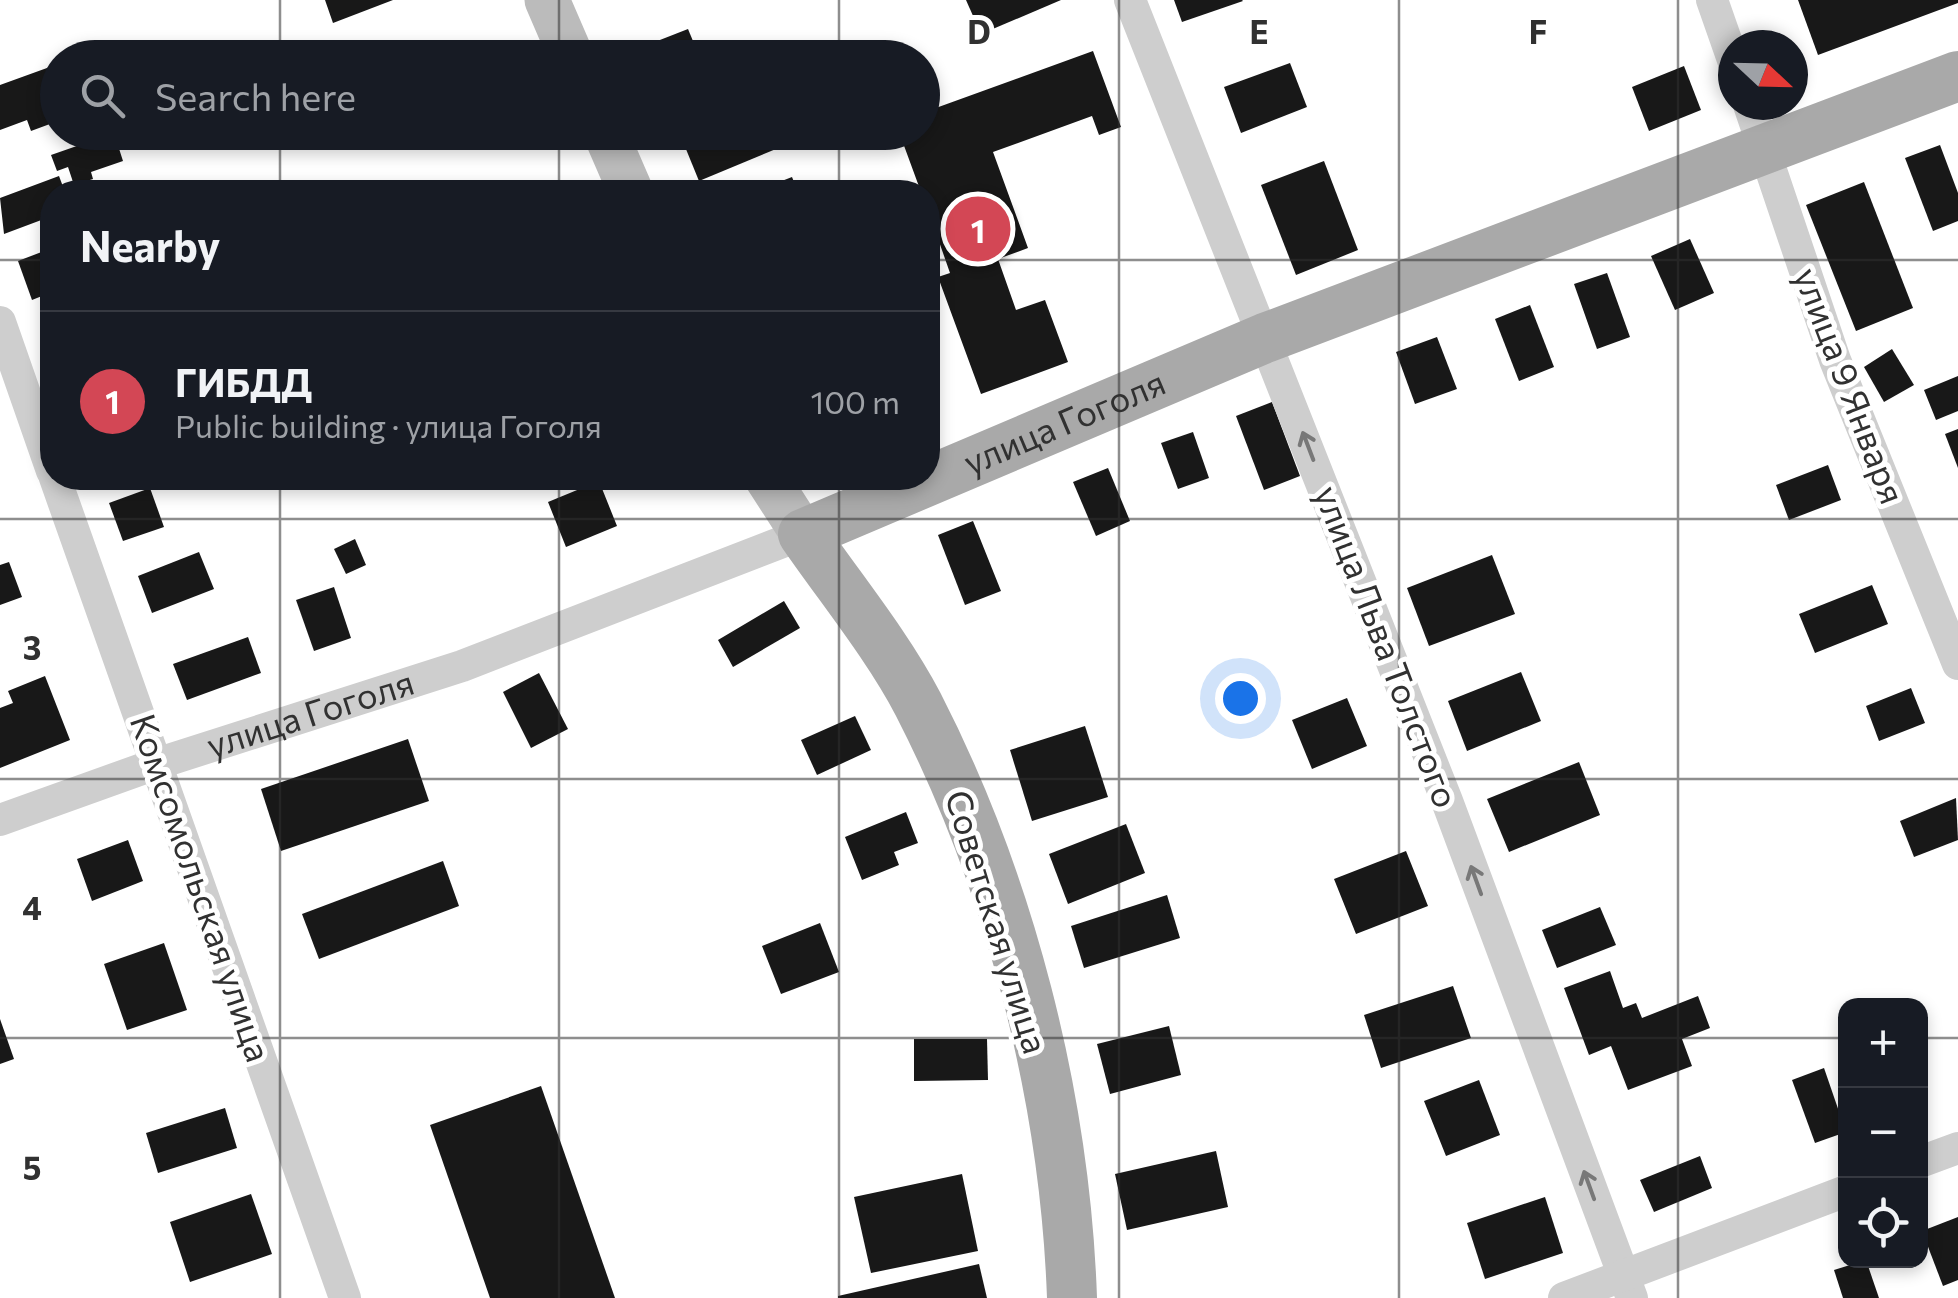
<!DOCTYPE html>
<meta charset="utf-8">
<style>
:root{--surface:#171b24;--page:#242831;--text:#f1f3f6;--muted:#9ea1a6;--line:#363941;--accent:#d34755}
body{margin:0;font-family:Commissioner,sans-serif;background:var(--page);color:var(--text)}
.controls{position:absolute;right:30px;bottom:30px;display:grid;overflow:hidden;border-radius:20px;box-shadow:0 5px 15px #0003}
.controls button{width:90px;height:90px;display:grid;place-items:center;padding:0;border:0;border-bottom:2px solid var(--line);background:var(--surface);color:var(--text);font:50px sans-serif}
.compass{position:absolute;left:1718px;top:30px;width:90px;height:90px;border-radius:50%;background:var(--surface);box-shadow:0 5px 15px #0003;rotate:112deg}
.you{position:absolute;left:1240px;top:698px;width:35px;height:35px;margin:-25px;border:8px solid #fff;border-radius:50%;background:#1a73e8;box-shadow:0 0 0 15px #1a73e833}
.badge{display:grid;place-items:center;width:65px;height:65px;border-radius:50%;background:var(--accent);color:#fff;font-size:32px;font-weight:700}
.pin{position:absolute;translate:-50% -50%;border:5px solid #fff;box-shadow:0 2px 10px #0006}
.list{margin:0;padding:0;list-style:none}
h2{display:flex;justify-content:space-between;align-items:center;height:130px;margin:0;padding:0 40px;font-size:42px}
h2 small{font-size:32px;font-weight:400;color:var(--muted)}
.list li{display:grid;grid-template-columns:65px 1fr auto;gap:30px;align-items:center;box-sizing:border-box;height:180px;padding:0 40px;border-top:2px solid var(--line)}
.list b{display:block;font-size:38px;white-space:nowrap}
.list p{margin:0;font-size:32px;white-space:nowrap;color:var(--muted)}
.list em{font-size:32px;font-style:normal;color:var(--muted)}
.icon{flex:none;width:55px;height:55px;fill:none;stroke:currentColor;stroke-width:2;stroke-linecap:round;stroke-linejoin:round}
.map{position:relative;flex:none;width:1958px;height:1298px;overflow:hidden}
.search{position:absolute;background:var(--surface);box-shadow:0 5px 15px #0003;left:40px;top:40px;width:900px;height:110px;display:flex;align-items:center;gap:25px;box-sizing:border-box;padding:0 35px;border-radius:55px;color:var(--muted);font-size:38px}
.panel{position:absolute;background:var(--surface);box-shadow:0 5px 15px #0003;left:40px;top:180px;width:900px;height:310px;border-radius:40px}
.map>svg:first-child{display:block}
.building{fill:#181818}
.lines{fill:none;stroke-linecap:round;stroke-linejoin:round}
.street{stroke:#cecece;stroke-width:32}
.secondary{stroke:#bbb;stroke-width:45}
.primary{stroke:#a9a9a9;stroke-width:50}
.oneway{stroke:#787878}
.grid{fill:none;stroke:#313131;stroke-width:2.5;stroke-opacity:0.55}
.labels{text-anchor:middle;stroke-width:10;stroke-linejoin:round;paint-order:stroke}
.street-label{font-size:35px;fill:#313131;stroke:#fff}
.grid-label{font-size:32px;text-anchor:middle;font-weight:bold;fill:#313131;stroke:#fff;stroke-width:10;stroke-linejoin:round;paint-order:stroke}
</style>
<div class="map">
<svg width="1958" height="1298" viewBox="0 0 1958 1298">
<rect width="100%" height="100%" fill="#fff"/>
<!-- building -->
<g class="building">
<polygon points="325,0 393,0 333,23"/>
<polygon points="966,0 1061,0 981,34"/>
<polygon points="1174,0 1242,0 1243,1 1182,22"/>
<polygon points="1798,0 1958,0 1958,3 1818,55"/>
<polygon points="688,29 700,58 647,58 642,47"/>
<polygon points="1093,51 1121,127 1099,135 1092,116 993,152 1028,248 998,259 1016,310 1045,300 1068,362 981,394 938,277 950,273 928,210 928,192 921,192 899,132 922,132 922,113"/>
<polygon points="1290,63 1307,107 1241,133 1224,87"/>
<polygon points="58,64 58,121 31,131 27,120 0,130 0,85"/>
<polygon points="1684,66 1701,110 1649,131 1632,87"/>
<polygon points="389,132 430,132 430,133 394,146"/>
<polygon points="679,132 803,132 805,137 699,181"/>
<polygon points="114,133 123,161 91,172 93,179 74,185 68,167 57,171 51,155"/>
<polygon points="1940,145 1958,193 1958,221 1933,231 1905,158"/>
<polygon points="1324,161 1358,250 1296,275 1261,185"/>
<polygon points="59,176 65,192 52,192 52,216 4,234 0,198"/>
<polygon points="792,177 798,192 754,192"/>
<polygon points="1864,182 1913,308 1856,331 1806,205"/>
<polygon points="1690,239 1714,293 1675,310 1651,256"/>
<polygon points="52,248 52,292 32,300 18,261"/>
<polygon points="1607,273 1630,337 1597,349 1574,284"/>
<polygon points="1530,305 1554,367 1519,381 1495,319"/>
<polygon points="1437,337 1457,389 1415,404 1396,352"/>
<polygon points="1892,349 1914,385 1884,402 1864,367"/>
<polygon points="1958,376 1958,411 1936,420 1924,390"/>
<polygon points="1272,402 1300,476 1264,490 1236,416"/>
<polygon points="1958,429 1958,468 1945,434"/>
<polygon points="1193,432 1209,478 1178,489 1161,443"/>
<polygon points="1828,465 1841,500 1789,520 1776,485"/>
<polygon points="1108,468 1130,521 1096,536 1073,482"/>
<polygon points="599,481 617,526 566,547 548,502"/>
<polygon points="150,488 164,527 123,541 109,503"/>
<polygon points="973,521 1001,591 965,605 938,535"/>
<polygon points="355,539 366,565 346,574 334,549"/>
<polygon points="199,552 214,589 152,613 138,576"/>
<polygon points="1492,555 1515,614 1429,646 1407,588"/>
<polygon points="9,562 22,597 0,605 0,565"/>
<polygon points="1872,585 1888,624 1815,653 1799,614"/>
<polygon points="334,587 351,638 314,651 296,600"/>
<polygon points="784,601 800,628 733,667 718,640"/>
<polygon points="248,637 261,673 187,700 173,664"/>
<polygon points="1521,672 1541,721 1467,751 1448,701"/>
<polygon points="539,673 568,729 531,748 503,692"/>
<polygon points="45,676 70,740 0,768 0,708 13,703 8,691"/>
<polygon points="1911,688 1925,723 1879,741 1866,706"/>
<polygon points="1347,698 1367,746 1312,769 1292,720"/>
<polygon points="855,716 871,750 817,775 801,740"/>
<polygon points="1085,726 1108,797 1032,821 1010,750"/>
<polygon points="408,739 429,801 281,851 261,789"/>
<polygon points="1579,762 1600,815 1509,852 1487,799"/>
<polygon points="1956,798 1958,840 1914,857 1900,821"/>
<polygon points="906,812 918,843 894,852 899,865 862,880 845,837"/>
<polygon points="1126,824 1145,873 1068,904 1049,854"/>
<polygon points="128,840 143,881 92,901 77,859"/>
<polygon points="1406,851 1428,906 1356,934 1334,879"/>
<polygon points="443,861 459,906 319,959 302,914"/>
<polygon points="1167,895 1180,938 1084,968 1071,926"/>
<polygon points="1600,907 1616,945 1557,968 1542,930"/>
<polygon points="820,923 839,972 781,994 762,946"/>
<polygon points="164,943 187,1010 127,1030 104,964"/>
<polygon points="1610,971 1623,1008 1636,1003 1642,1018 1698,996 1710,1028 1682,1039 1692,1066 1628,1090 1611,1046 1589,1055 1564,988"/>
<polygon points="1453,986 1471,1038 1381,1068 1364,1015"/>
<polygon points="0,1019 14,1059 0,1064"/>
<polygon points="1169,1026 1181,1075 1110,1094 1097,1044"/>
<polygon points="914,1039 987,1039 988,1080 914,1081"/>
<polygon points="1824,1068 1846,1132 1815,1143 1792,1080"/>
<polygon points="1479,1080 1500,1135 1446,1156 1424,1101"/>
<polygon points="541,1086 615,1298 490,1298 430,1125"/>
<polygon points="225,1108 237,1148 158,1173 146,1133"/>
<polygon points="1216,1151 1228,1207 1127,1230 1115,1174"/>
<polygon points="1700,1156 1712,1188 1654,1212 1640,1180"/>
<polygon points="962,1174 978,1251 871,1273 854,1197"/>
<polygon points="251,1194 272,1254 190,1282 170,1222"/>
<polygon points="1545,1197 1563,1253 1485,1279 1467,1223"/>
<polygon points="1958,1217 1958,1280 1943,1286 1922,1231"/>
<polygon points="1866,1260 1879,1298 1843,1298 1834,1270"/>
<polygon points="979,1264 987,1298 838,1298 838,1296"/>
</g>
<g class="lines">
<!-- street -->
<g class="street">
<polyline points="1130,0 1447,801 1632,1298"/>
<polyline points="1712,0 1733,60"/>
<polyline points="1749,105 1835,360 1958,664"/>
<polyline points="0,322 52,471"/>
<polyline points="55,478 345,1298"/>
<path id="s1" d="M0,820L156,764L462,666L803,534"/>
<polyline points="1920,1162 1958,1148"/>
<polyline points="1564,1298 1846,1191"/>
</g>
<!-- secondary -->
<g class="secondary">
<polyline points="547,0 572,58"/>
<polyline points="605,132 631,192"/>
<polyline points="767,478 803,534"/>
</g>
<!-- primary -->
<path class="primary" id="s2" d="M1072,1298C1065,1097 1010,883 918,704C887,645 841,589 803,534L1265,338L1958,76"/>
</g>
<!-- one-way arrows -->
<defs><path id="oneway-shaft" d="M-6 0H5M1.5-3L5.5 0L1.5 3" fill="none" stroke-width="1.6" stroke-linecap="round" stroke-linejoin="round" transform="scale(2.5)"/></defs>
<g class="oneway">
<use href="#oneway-shaft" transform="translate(1308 446) rotate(-111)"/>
<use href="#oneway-shaft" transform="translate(1476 880) rotate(-110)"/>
<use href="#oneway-shaft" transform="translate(1589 1185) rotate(-110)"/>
</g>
<!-- grid -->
<path class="grid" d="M280,0V58M559,0V58M839,0V58M1119,0V1298M1399,0V1298M1678,0V1298M280,132V192M559,132V192M839,132V192M0,260H52M928,260H1958M280,478V1298M559,478V1298M839,478V1298M0,519H1958M0,779H1958M0,1038H1846M1920,1038H1958"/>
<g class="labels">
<!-- street labels -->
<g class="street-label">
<text transform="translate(1849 386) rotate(69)" y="12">улица 9 Января</text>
<text dy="12" stroke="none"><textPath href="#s2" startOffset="1108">улица Гоголя</textPath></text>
<text transform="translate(1386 647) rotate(69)" y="12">улица Льва Толстого</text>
<text dy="12" stroke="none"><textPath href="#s1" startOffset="328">улица Гоголя</textPath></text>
<text transform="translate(200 888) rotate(71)" y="12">Комсомольская улица</text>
<text transform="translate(996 922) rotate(73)" y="12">Советская улица</text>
</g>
</g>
<g class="grid-label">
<text x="979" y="44">D</text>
<text x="1259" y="44">E</text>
<text x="1538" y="44">F</text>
<text x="32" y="660">3</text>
<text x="32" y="920">4</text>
<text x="32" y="1180">5</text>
</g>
</svg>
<div class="controls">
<button>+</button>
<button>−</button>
<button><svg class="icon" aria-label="locate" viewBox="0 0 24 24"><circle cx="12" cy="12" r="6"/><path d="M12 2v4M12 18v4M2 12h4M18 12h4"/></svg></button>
</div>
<svg class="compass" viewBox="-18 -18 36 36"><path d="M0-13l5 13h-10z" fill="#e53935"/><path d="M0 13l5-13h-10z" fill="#9ea1a6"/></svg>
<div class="you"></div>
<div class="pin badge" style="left:978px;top:229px">1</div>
<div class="search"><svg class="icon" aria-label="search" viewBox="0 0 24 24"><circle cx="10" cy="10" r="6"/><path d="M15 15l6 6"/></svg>Search here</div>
<section class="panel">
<h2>Nearby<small></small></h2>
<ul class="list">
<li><span class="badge">1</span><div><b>ГИБДД</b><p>Public building · улица Гоголя</p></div><em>100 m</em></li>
</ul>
</section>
</div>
